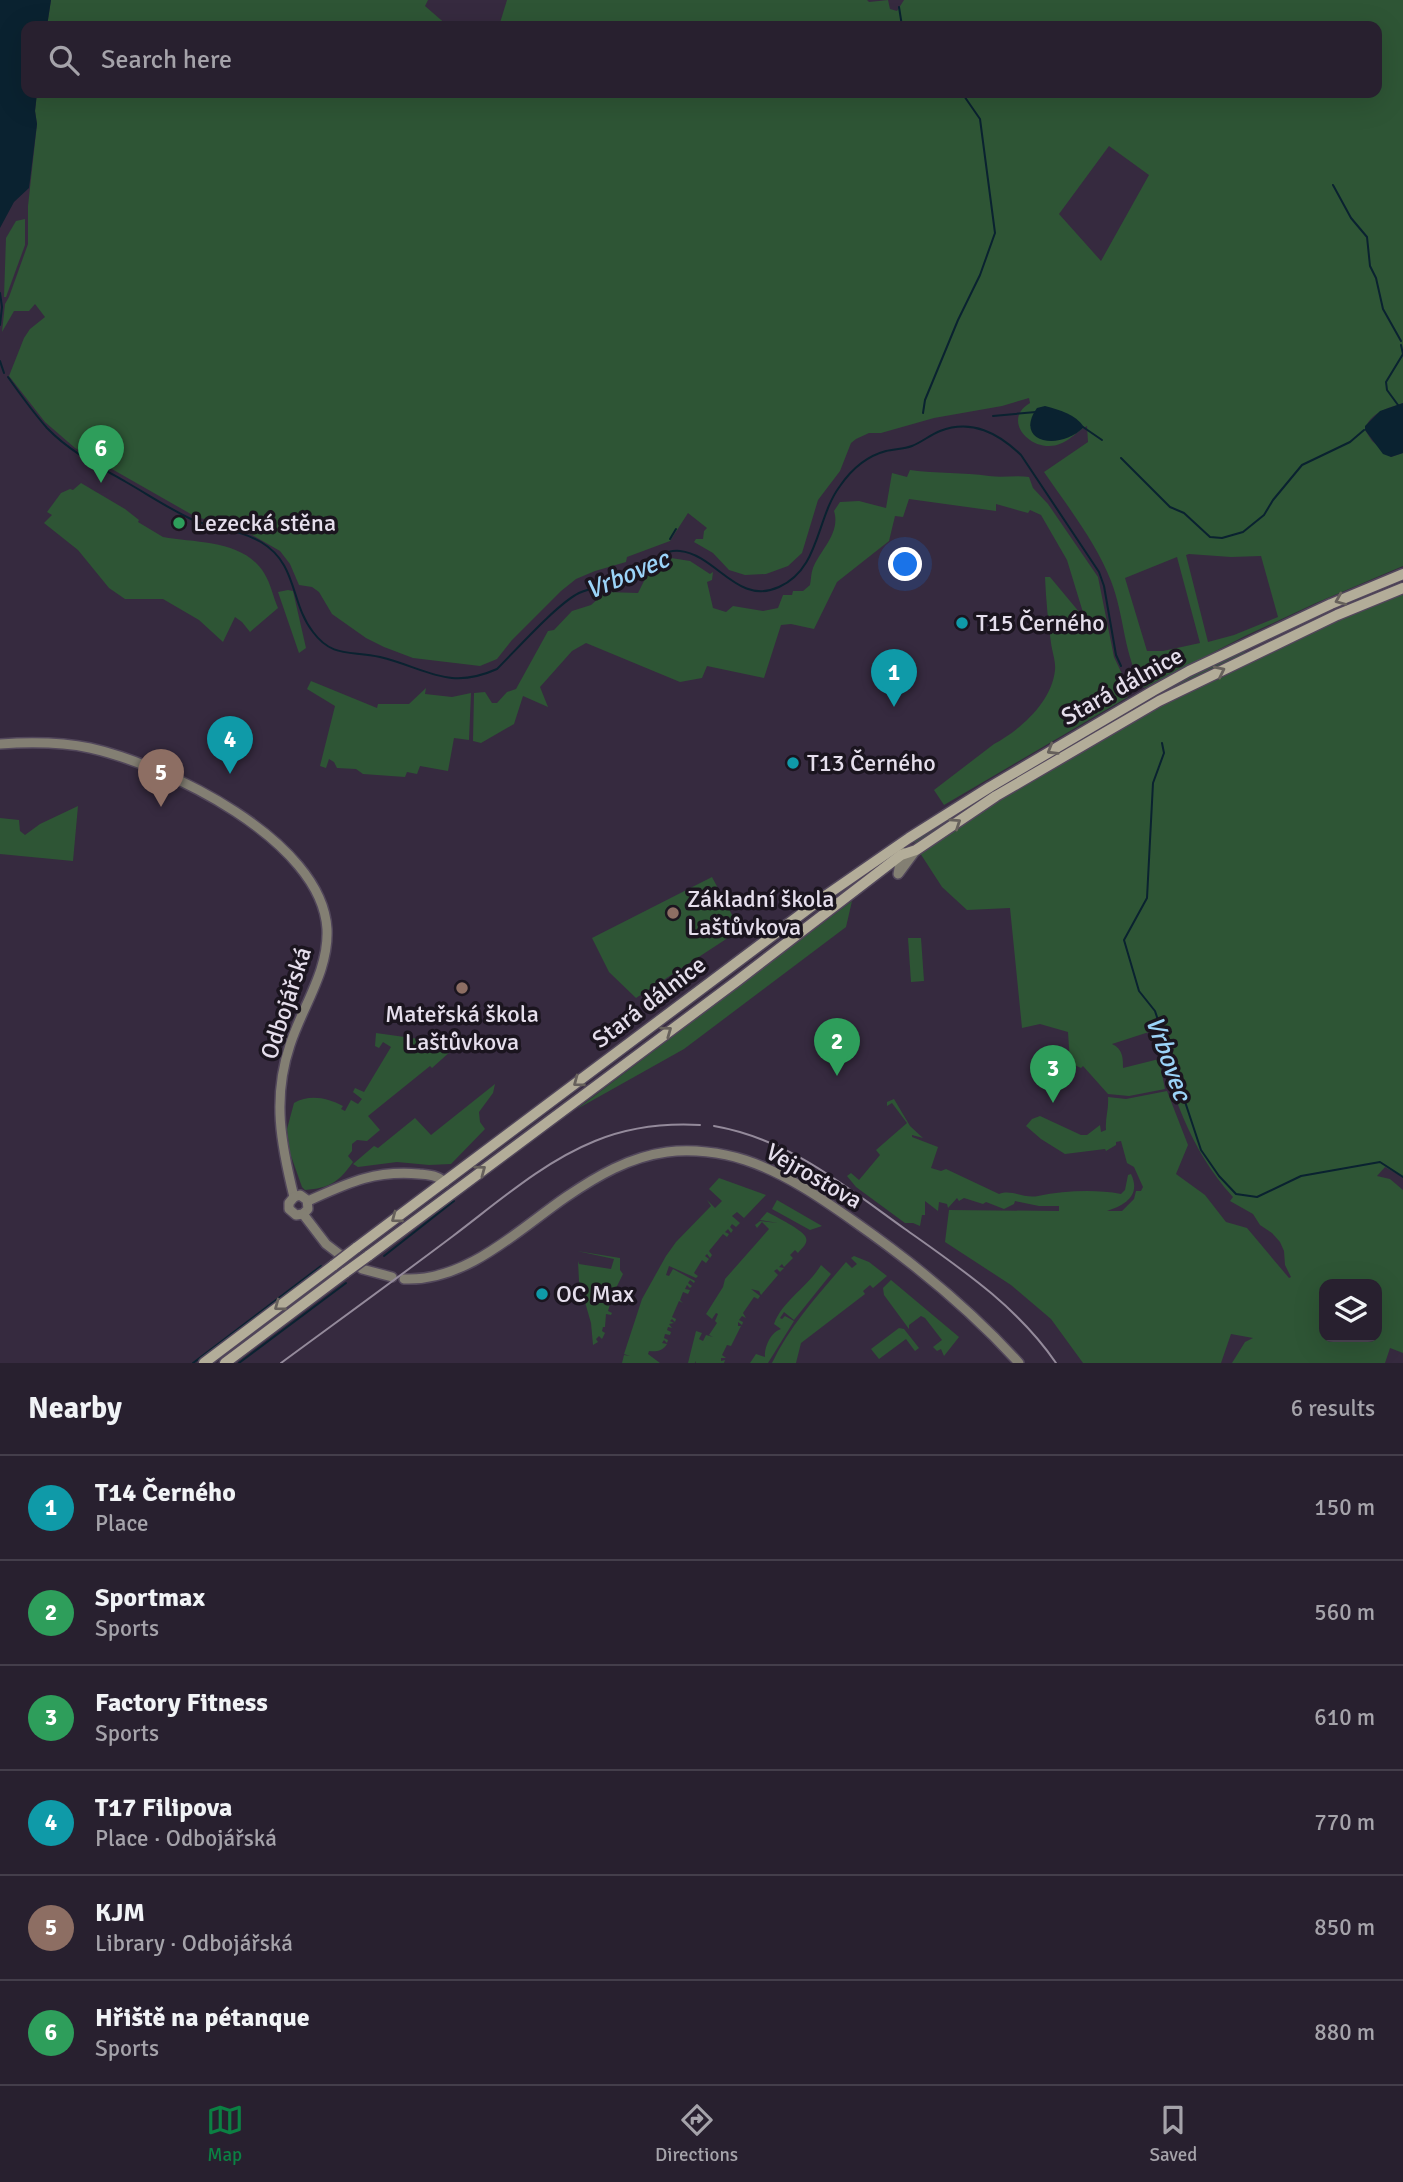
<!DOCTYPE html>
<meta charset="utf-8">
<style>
:root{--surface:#28202f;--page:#302837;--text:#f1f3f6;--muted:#a5a3aa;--line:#443e4b;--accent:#0b8043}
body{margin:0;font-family:Signika,sans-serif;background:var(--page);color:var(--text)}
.controls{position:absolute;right:21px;bottom:21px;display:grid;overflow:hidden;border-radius:14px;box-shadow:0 7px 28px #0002}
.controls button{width:63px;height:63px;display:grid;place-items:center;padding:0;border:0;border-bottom:2px solid var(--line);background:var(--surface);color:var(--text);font:35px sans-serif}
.you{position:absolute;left:906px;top:565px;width:24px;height:24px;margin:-18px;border:5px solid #fff;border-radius:50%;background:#1a73e8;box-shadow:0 0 0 10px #1a73e833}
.badge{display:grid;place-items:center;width:46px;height:46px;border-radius:50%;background:var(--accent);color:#fff;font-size:23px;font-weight:700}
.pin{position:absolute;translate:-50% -58px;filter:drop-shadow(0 2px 4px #0008)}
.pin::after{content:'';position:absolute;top:37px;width:24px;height:21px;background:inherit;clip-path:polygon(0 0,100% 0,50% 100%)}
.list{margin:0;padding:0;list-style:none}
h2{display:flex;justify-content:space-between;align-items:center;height:91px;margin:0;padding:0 28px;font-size:30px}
h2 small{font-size:23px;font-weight:400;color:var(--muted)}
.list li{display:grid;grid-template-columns:46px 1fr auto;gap:21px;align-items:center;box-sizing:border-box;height:105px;padding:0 28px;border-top:2px solid var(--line)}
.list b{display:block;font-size:26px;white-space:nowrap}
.list p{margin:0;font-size:23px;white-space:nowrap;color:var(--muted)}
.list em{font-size:23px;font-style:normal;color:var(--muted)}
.icon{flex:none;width:38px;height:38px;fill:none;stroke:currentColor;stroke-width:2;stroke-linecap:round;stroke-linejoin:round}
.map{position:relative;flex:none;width:1403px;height:1363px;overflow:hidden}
.search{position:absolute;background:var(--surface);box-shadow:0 7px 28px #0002;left:21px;right:21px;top:21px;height:77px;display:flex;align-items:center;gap:18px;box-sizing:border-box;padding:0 24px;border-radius:14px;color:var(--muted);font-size:26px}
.sheet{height:721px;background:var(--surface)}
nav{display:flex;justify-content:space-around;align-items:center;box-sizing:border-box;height:98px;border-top:2px solid var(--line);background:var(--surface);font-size:19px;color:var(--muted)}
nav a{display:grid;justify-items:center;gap:4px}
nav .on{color:var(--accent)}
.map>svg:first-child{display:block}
.green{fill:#2e5535;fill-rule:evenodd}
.water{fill:#0a2230}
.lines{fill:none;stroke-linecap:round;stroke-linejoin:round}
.stream{stroke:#0a2230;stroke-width:2}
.tertiary-casing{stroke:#52475b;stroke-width:12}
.secondary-casing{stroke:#52475b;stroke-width:13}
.tertiary{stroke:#837f73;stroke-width:9}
.secondary{stroke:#b3ad99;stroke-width:10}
.tram{stroke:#948a9b;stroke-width:2}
.secondary-bridge-casing{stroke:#52475b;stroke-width:13;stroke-linecap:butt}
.secondary-bridge{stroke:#b3ad99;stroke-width:10}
.oneway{stroke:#67615c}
.leisure-dot{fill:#2e9e5b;stroke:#1b151f;stroke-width:2.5}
.culture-dot{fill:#0f9aa8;stroke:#1b151f;stroke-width:2.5}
.education-dot{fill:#8d6e63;stroke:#1b151f;stroke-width:2.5}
.labels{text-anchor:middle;stroke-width:7;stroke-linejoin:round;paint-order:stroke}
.poi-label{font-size:24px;fill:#e5deec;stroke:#1b151f;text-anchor:start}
.street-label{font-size:24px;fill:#e5deec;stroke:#1b151f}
.water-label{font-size:26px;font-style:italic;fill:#9bd3f8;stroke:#1b151f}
</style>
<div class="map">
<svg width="1403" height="1363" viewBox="0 0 1403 1363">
<rect width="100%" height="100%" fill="#362a3f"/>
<!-- green -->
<g class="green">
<polygon points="51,0 428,0 425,6 448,26 47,26"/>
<path d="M507,0H867L869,2L888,0L890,9L897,11L904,0H1403V403C1388,408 1369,413 1365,430L1372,441L1391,457L1403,453V566L1316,603L1245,636L1144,688C1123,657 1125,616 1111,581C1097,544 1066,504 1044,472L1088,442L1087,426C1074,433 1066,446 1049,446C1025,446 1004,418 1030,403L1029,398L1002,406L934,418L881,433H869L856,439L851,443L840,471L818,500L802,553L788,566L766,574L745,575L729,570L713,553L694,542L696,539H703L704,531L707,528L688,513L670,541L627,557L626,562L595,571L576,579L561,591L512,640L497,659L480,666L413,658L384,647L366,638L332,614L319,592L312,587L299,585L290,564L280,551L240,528L196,517L75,448L45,422L9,376L24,338L30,329L45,317L35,304L29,311H14L2,332L5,304L9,297L28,244V206L37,124L35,111L37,93H1377V26H499ZM1109,146L1149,175L1101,261L1059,214ZM1189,554L1231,557L1261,556L1278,617L1234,635L1208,642L1186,555ZM1177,557L1200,643L1163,651H1147L1125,578Z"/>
<polygon points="25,219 25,245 6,297 4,297 6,238 16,221"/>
<path d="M910,470C937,474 963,472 989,476C1003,478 1016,475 1029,477L1033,488L1048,504L1098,577L1114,657L1123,676L1121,685L1128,697L944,805L934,790L994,744C1020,730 1052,702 1055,670C1056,662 1052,651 1051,643C1048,621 1046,600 1045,577H1050L1085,619L1067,560L1041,515L1030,510L1028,513L996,504V511L909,499L903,517L895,516L889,541L837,582L814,629L791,624L781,625L764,678L707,666L702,678L680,682L586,643L572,651L540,687L548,707L523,696L514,724L481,743L473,741L474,693L485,692L492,703H497L507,692L516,689L548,631L554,630L572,611L591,605L606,592L638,593L649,571L671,558L690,561L710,574L713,572L712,580L707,582L713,608L726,612L733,606L763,611L778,608L783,595H792L793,591H803L810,585C811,580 811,573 813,568C820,550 841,533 834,511L840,502L859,501L886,508L892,473L907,477Z"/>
<path d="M81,483L125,509L139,520L138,522L163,537C197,543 244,540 264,573C271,584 273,597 278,608L250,632L242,622L235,617L223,642L199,620L163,599H125L109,588L78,550L44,523L52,515L47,512L61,493L70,489L73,490Z"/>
<polygon points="288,590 293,591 306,648 299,653 278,592"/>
<path d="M1403,593V1177L1385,1167L1377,1176L1390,1179L1403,1190V1353L1390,1348L1385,1363H1232L1245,1342L1253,1338L1231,1334L1221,1363H1083L1051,1319L1011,1285L945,1242L949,1210L1059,1211V1206H1039L1015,1201L1014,1204L1004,1209L986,1202L983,1204L964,1198L959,1201L957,1198L948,1208L947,1204L939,1202L938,1211L925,1201V1215H922L920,1226L913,1223H905L856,1187L847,1176L851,1173L859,1180L880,1155L876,1150L907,1123L892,1103L887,1106V1102L894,1099L910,1126L923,1138L912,1135V1137L938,1147L931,1168L941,1171L946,1169L999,1194C1012,1189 1025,1199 1038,1196C1064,1191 1094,1189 1121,1194L1125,1190L1128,1175L1131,1174C1141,1195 1126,1205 1107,1211H1122L1134,1199L1136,1191H1141L1143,1187L1134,1167L1127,1163L1121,1141L1116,1142V1145L1106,1151L1105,1149L1065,1154L1041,1139L1026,1126L1032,1119L1040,1116L1081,1135H1087L1100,1125L1101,1132L1106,1130C1105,1118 1109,1109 1108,1097L1126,1099L1167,1091L1188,1145L1176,1174L1205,1195L1226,1222L1247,1228L1289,1278L1291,1277L1285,1265L1284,1251L1280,1242L1272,1233L1260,1225L1253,1214L1230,1201L1233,1197C1188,1148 1174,1093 1152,1031L1112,1044C1123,1049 1123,1058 1123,1068L1159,1059L1165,1089L1129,1096L1108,1094L1083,1066L1081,1068L1070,1063L1068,1032L1040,1024L1022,1028L1010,908L967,910L942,887L920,853C998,801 1078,749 1161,705C1240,664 1321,627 1403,593ZM1324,1284H1377V1337H1324Z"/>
<polygon points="1243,649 1245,653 1102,728 915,843 913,841 1142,702"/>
<polygon points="311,681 377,708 378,704 409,704 426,688 425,694 452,697 471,693 469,740 454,738 448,771 420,766 417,774 407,772 405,777 363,774 356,769 337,768 334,762 329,759 326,768 320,766 335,706 307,689"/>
<polygon points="78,806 73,861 0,854 0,818 19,820 20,831 25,835 40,824"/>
<polygon points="712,877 740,930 636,998 609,972 592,938"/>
<polygon points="852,901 846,927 684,1049 577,1109"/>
<polygon points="908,938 921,938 924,981 911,982"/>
<path d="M376,1033L426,1040L422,1048L427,1047L431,1052L436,1047L432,1043L439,1039L455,1043L452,1050L432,1068L430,1066L368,1116L380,1130L367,1141L357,1140L352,1144V1151L348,1156L353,1162C339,1182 330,1188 305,1190L302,1187L290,1153L287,1129L294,1103C310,1094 327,1098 343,1106L341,1109L345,1111L351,1100L358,1104L362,1099L353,1092L355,1088L364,1092L391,1047L383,1042L379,1048L375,1046Z"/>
<polygon points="495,1084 493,1093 479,1112 480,1122 485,1129 451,1164 429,1165 397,1162 358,1167 353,1164 374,1146 378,1148 415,1118 431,1135"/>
<path d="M719,1178L766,1195L744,1218L737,1212L732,1216L740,1223L736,1227L732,1224L730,1227L733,1230L731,1233L728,1229L725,1232L729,1234L727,1237L723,1234L709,1251L712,1255L710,1258L707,1254L705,1256L709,1259L706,1263L702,1260L694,1273L698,1276L696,1278L669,1266L666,1275L669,1276L673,1269L695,1281L694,1283L690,1280L688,1283L692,1286L690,1288L687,1285L685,1289L690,1290L688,1294L683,1292L680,1300L683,1303L679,1301L672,1317L676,1319L675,1322L672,1319L670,1321L674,1323L669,1324L672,1328L668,1327L667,1330L671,1332L670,1335L665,1334L664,1338L668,1340L667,1343L664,1340L662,1343L667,1344C663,1351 656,1352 649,1351L648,1354L660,1363H622L624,1355L630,1356L624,1354L642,1299L666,1256L676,1242L711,1206L707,1200L715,1208L722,1201L709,1189Z"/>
<polygon points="777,1200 822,1226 810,1230 772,1209"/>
<path d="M767,1212C775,1216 805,1231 806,1238C808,1244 802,1248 798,1253L795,1250L790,1255L793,1258L784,1267L782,1264L779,1267L784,1268L780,1272L777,1269L774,1271L778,1275L761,1295L759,1291L751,1289L760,1296L758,1299L754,1297L743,1313L746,1318L742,1316L739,1320L743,1322L742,1325L738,1322V1326H741L731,1346L727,1345L722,1355L726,1358H721V1361L725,1360L724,1363H696V1361L695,1363H688L696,1331L702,1333L699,1339L703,1341L706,1335L713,1337L709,1335L717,1323L715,1321L718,1314L716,1313L712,1319L706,1314L723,1287L725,1279L769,1229L762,1222L757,1228L755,1225L760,1221L778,1223L760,1220Z"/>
<polygon points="577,1251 620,1258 620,1270 623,1274 616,1288 620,1290 619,1293 615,1291 614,1296 617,1297 616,1300 612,1298 611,1301 615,1303 614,1305 610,1304 608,1311 612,1313 611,1315 606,1314 605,1327 603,1327 602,1331 605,1333 602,1339 599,1336 596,1339 598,1342 593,1345 591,1323 579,1281 578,1261 579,1264 611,1269 614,1259"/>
<path d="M854,1256L869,1262L887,1276L873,1288L870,1285L863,1291L865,1294L801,1343L796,1363H772C790,1325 819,1294 846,1262L852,1268L857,1264L851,1258Z"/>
<path d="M821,1265L831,1274L794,1320L784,1312L780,1318L782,1319L785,1316L794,1321L768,1363H750L756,1354L765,1357C764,1347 771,1332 781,1329L774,1324C782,1301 808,1287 821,1265Z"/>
<polygon points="891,1280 959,1337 944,1356 941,1349 937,1351 933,1347 942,1340 925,1318 921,1316 909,1325 909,1329 884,1295 883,1288"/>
<polygon points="899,1328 904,1329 919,1348 915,1351 906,1339 879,1359 871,1349"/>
</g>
<!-- water -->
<g class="water">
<polygon points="0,0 51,0 47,26 26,26 26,93 37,93 35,111 37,124 29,188 14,202 0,228"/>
<polygon points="1403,403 1403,453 1391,457 1383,454 1365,430 1365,426 1380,411"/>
<path d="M1045,406C1060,410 1075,414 1084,427C1059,452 1013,442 1037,408Z"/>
</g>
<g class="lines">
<!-- stream -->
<g class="stream">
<polyline points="899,7 902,26"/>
<polyline points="1333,185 1351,218 1367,237 1370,266 1376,278 1383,309 1401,341"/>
<polyline points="0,293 2,307 0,325"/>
<polyline points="0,361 4,373"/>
<path d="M8,377C20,394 33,412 47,428C69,451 98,466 126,482C147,494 168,508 191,519C213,529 239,529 261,542C298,564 290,603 313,632C333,659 352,650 380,657C426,668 448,691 497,669C517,649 557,604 579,593C597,585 617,586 635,575C650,566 659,549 680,551C717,555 737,606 779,587C820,569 816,518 840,486C851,470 867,456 886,451C894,449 904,449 912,446C922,442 930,435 940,431C972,419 998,433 1021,455L1099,572L1104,586L1116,655L1121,666"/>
<polyline points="1398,405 1387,390 1386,382 1403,354 1401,345"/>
<polyline points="923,413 925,400 958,320 980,275 995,233 980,119 962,93"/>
<polyline points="993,416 1036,412"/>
<polyline points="1083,427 1102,440"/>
<polyline points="1121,458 1170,507 1184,513 1210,537 1222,538 1243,532 1264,515 1273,500 1302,465 1350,442 1364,430"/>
<polyline points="670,539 676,529"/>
<polyline points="1162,743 1164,753 1153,783 1147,898 1124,940 1139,991 1155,1011 1201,1150 1219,1176 1236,1194 1257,1197 1301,1176 1380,1162 1403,1177"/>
<polyline points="384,1256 454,1201"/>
<polyline points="193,1363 321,1266"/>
<polyline points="239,1363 346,1283"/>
</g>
<defs>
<g id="tertiary">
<path d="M0,744C30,742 61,742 90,748C166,765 322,840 327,929C329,971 302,1007 290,1045C272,1098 281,1144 294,1197"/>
<polyline points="899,873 916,850"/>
<polyline points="898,874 902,852"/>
<polyline points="294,1197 300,1195 307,1200 308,1209 303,1214"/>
<polyline points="294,1197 289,1203 289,1209 296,1215 303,1214"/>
<path d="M308,1201C348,1183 374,1170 419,1174C429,1175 437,1175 445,1182"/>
<polyline points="303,1214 326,1244 339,1254"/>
<polyline points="362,1269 392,1277"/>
<path d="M404,1279C466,1282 518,1230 566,1197C597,1176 629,1157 667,1152C692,1149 721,1152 745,1160C785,1173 821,1198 855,1222C915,1264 970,1309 1019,1363"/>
</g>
<g id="secondary">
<polyline points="356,1248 828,894 909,838 990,787 1153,691 1189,671 1331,604 1403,574"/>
<polyline points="368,1256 737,981 901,855 916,850 996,796 1159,701 1337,615 1403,588"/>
<polyline points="204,1363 334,1265"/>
<polyline points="225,1363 346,1272"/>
</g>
</defs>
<!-- tertiary casing -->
<use href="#tertiary" class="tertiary-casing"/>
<!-- secondary casing -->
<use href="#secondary" class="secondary-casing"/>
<!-- tertiary -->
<use href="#tertiary" class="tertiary"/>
<!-- secondary -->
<use href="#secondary" class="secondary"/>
<!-- tram -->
<g class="tram">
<path d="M714,1126C789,1139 845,1186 905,1229C960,1268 1017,1306 1056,1363"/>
<path d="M281,1363C338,1321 396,1279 453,1236C498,1202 543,1162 595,1141C629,1127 664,1123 700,1125"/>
</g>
<defs>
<g id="secondary-bridge">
<polyline points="334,1265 356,1248"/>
<polyline points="346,1272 368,1256"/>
</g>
</defs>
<!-- secondary-bridge casing -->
<use href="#secondary-bridge" class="secondary-bridge-casing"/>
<!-- secondary-bridge -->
<use href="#secondary-bridge" class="secondary-bridge"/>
</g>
<!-- one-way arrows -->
<defs><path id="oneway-chevron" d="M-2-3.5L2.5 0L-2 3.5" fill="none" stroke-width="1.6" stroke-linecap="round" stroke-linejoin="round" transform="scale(1.75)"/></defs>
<g class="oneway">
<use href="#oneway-chevron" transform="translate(1340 600) rotate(157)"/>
<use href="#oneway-chevron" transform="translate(1220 671) rotate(-26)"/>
<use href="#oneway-chevron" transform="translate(1052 750) rotate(149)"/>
<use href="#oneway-chevron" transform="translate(956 823) rotate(-34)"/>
<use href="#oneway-chevron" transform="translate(667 1031) rotate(-36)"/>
<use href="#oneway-chevron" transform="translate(578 1082) rotate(143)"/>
<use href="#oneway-chevron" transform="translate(481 1170) rotate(-37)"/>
<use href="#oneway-chevron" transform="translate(396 1218) rotate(143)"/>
<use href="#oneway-chevron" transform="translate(279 1306) rotate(143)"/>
</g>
<!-- markers -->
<circle class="leisure-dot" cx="179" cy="523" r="7"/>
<g class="culture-dot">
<circle cx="962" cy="623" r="7"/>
<circle cx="793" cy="763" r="7"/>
<circle cx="542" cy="1294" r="7"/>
</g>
<g class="education-dot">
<circle cx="673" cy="913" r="7"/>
<circle cx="462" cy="988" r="7"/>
</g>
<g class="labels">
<!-- poi labels -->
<g class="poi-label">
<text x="193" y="531">Lezecká stěna</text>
<text x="976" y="631">T15 Černého</text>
<text x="807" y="771">T13 Černého</text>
<text x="687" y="907">Základní škola<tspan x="687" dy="28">Laštůvkova</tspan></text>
<text x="462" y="1022" text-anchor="middle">Mateřská škola<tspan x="462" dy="28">Laštůvkova</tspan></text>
<text x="556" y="1302">OC Max</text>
</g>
<!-- street labels -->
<g class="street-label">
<text transform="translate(1122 686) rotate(-29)" y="8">Stará dálnice</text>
<text transform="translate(649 1002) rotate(-37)" y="8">Stará dálnice</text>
<text transform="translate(286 1003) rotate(-72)" y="8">Odbojářská</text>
<text transform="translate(814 1176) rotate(30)" y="8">Vejrostova</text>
</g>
<!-- water labels -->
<g class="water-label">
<text transform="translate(627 574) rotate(-23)" y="9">Vrbovec</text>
<text transform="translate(1169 1058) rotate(70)" y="9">Vrbovec</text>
</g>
</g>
</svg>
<div class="controls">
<button><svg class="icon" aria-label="layers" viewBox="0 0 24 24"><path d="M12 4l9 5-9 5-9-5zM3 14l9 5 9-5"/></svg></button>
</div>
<div class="you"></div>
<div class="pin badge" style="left:894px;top:707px;background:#0f9aa8">1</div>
<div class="pin badge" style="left:837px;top:1076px;background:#2e9e5b">2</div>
<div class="pin badge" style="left:1053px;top:1103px;background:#2e9e5b">3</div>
<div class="pin badge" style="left:230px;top:774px;background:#0f9aa8">4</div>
<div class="pin badge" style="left:161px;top:807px;background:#8d6e63">5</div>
<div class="pin badge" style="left:101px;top:483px;background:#2e9e5b">6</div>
<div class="search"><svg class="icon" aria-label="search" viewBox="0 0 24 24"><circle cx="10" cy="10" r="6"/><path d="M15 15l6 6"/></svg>Search here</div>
</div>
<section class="sheet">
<h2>Nearby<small>6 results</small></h2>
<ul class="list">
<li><span class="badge" style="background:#0f9aa8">1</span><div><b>T14 Černého</b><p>Place</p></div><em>150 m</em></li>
<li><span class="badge" style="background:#2e9e5b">2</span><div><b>Sportmax</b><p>Sports</p></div><em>560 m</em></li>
<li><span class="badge" style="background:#2e9e5b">3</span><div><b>Factory Fitness</b><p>Sports</p></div><em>610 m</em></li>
<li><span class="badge" style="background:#0f9aa8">4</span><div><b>T17 Filipova</b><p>Place · Odbojářská</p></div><em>770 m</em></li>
<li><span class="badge" style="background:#8d6e63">5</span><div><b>KJM</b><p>Library · Odbojářská</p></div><em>850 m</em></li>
<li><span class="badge" style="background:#2e9e5b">6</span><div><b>Hřiště na pétanque</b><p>Sports</p></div><em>880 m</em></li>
</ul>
</section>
<nav>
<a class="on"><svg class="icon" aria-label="map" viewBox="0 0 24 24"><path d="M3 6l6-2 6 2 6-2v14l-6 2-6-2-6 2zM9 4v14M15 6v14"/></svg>Map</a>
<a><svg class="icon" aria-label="directions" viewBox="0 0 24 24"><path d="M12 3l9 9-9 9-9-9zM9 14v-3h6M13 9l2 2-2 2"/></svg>Directions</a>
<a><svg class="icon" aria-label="saved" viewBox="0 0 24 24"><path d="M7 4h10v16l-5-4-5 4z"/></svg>Saved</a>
</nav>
